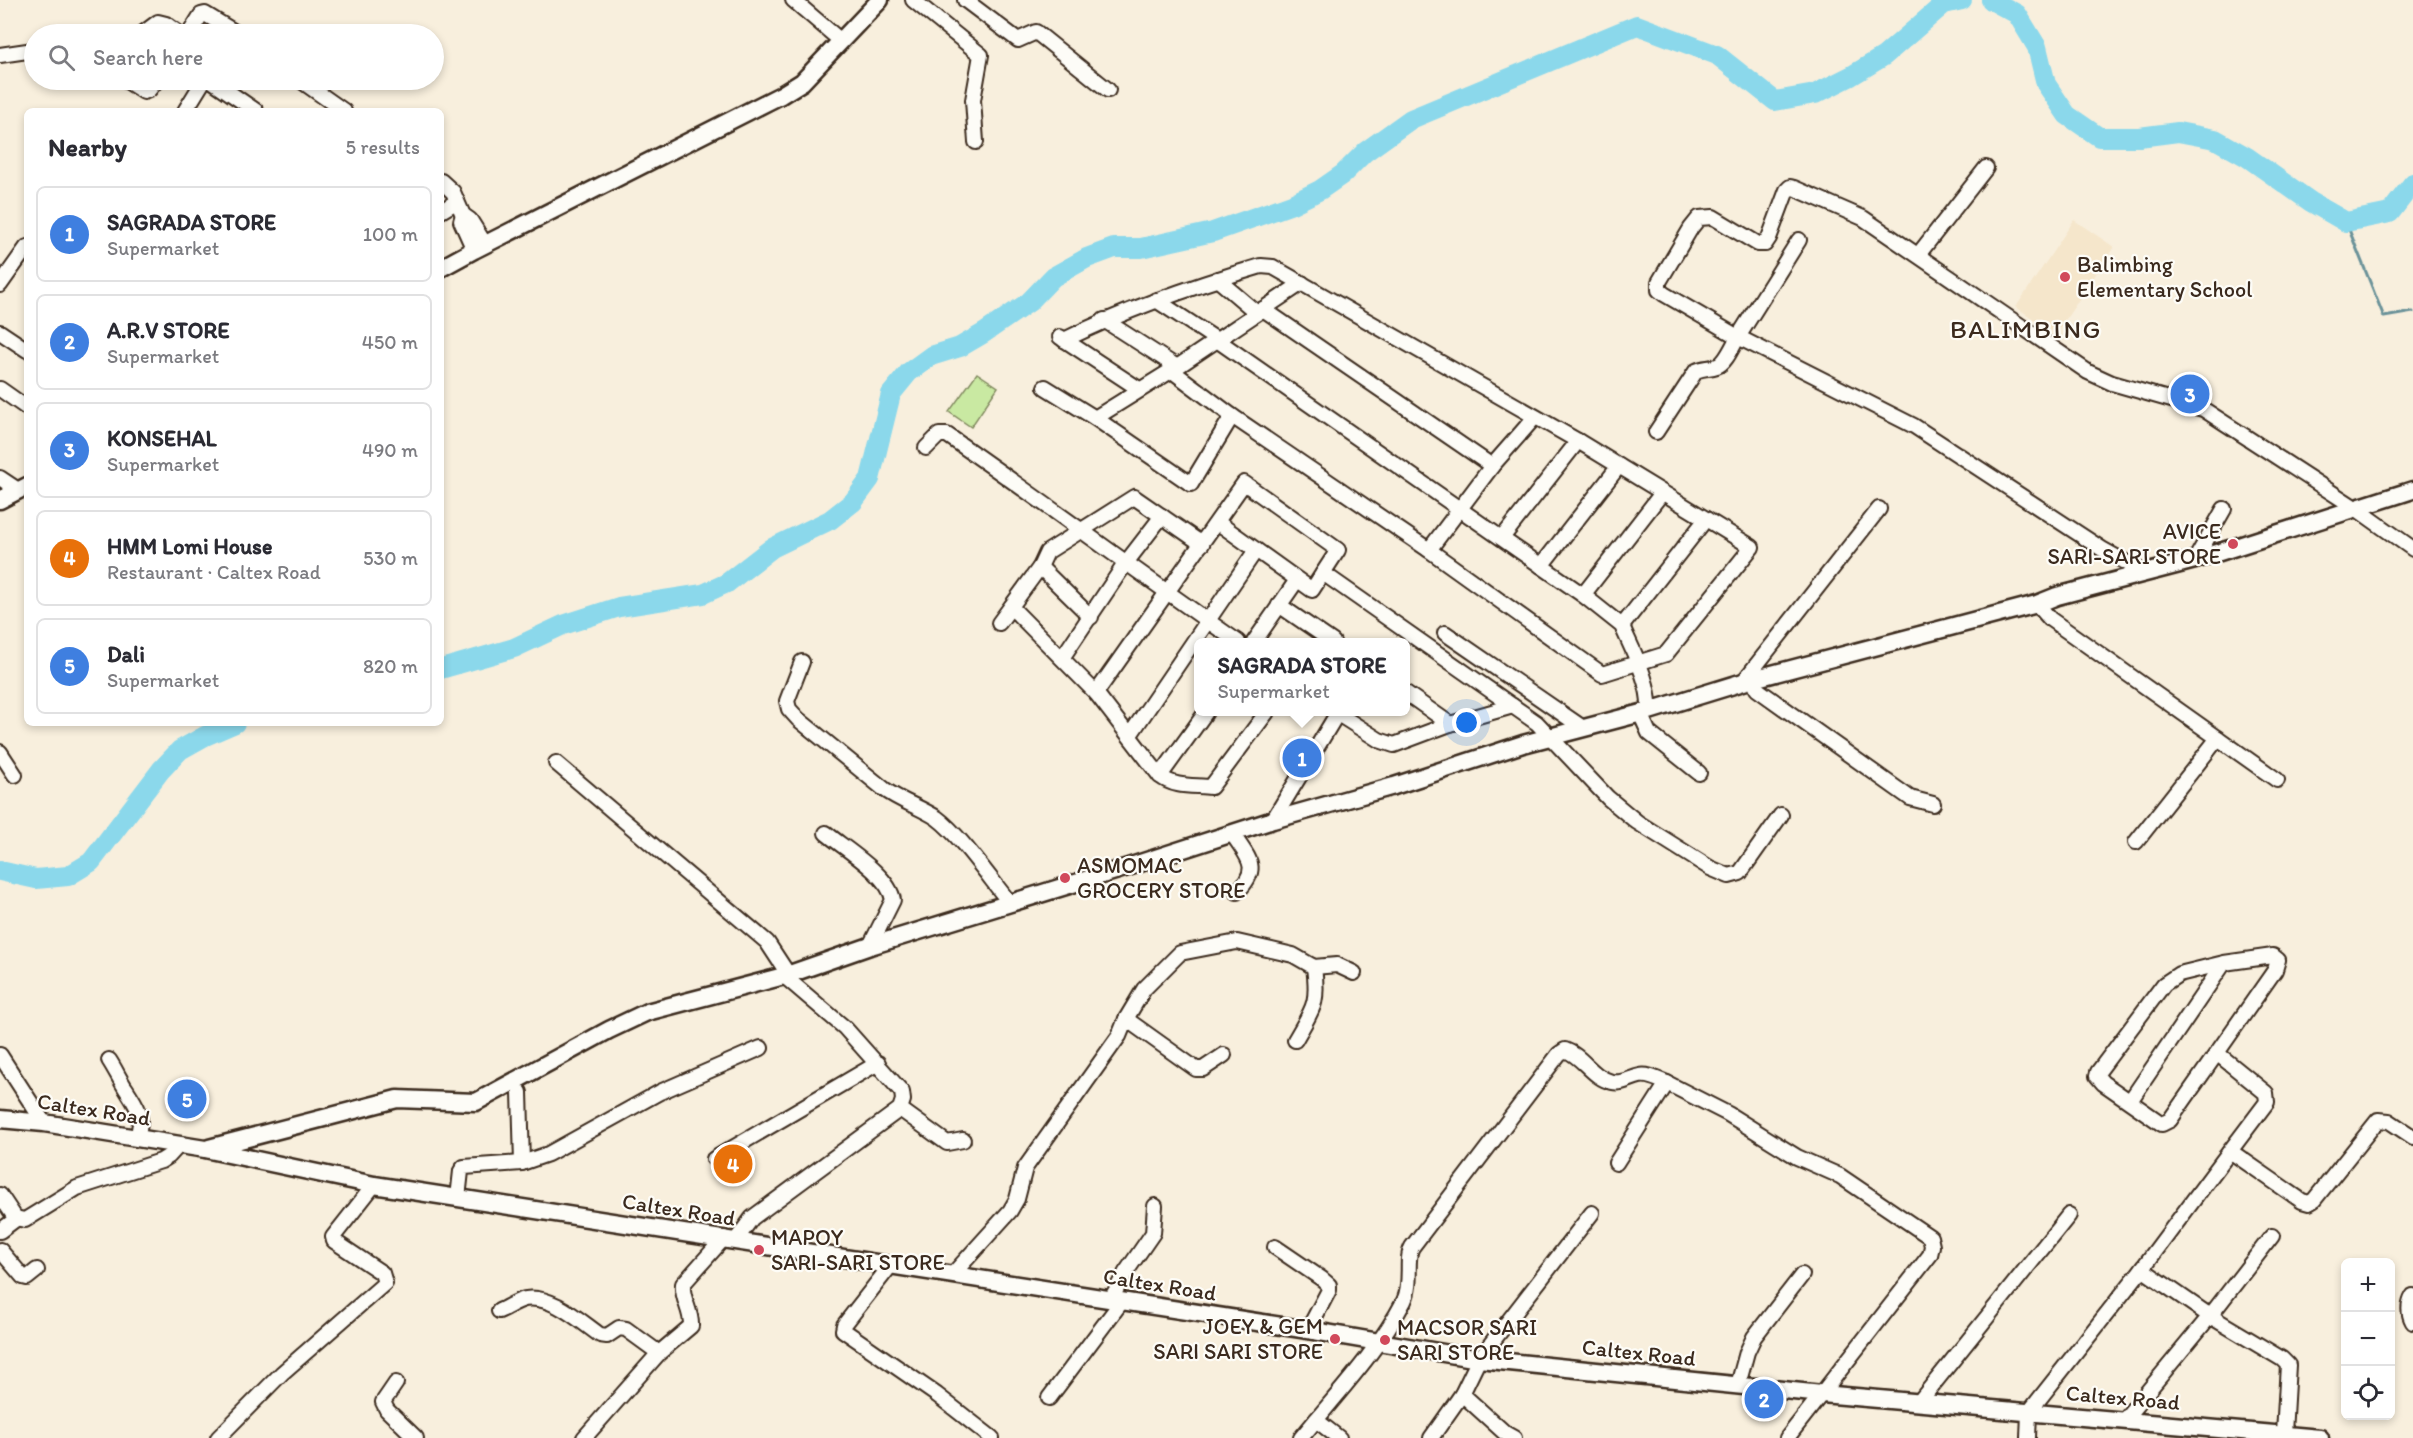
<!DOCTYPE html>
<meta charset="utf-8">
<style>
:root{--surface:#fff;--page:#f2f2f3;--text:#2b2b33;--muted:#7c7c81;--line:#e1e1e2;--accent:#d1495b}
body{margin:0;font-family:Itim,sans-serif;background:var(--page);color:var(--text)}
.controls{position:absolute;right:18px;bottom:18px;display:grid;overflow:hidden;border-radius:9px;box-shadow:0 3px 9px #0003}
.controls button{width:54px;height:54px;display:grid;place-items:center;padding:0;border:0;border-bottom:2px solid var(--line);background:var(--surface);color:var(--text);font:30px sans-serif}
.you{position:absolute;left:1467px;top:723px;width:21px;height:21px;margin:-15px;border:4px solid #fff;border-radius:50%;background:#1a73e8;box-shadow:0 0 0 9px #1a73e833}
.badge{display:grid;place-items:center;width:39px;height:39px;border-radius:50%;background:var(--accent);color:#fff;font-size:20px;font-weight:700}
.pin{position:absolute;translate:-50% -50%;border:3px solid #fff;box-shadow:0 2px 6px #0006}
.popup{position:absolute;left:1194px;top:638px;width:216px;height:78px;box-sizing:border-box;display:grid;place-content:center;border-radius:9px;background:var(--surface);filter:drop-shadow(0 2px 4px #0005);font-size:20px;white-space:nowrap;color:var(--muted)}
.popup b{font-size:22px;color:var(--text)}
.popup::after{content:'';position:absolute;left:50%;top:100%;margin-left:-12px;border:12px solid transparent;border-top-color:var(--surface)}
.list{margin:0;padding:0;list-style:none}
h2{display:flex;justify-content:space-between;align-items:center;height:78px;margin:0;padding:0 24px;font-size:26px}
h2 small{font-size:20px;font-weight:400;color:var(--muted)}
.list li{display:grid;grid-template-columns:39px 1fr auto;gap:18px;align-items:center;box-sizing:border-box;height:96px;margin:0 12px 12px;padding:0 12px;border:2px solid var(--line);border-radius:9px}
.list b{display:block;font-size:22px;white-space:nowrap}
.list p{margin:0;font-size:20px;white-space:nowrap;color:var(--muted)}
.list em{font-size:20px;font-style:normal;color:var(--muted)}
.icon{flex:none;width:33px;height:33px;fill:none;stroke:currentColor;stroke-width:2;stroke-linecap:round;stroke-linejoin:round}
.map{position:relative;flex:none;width:2413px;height:1438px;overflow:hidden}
.search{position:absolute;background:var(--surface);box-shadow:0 3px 9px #0003;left:24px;top:24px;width:420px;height:66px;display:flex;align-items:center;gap:15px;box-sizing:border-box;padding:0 21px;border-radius:33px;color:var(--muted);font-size:22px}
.panel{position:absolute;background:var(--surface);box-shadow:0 3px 9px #0003;left:24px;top:108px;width:420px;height:618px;border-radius:9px}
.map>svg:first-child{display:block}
.built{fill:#f5e6cb}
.green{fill:#c9e9a2;stroke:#828a60;stroke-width:1.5}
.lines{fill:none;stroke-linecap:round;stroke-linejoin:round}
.stream{stroke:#6b9299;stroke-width:3}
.river{stroke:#8bd8eb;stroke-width:20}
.minor-casing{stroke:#3b2a1e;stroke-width:18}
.tertiary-casing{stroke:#3b2a1e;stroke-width:21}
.minor{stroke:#fdfcf7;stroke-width:14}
.tertiary{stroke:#fdfcf7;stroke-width:16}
.poi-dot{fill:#d1495b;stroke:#fdfcf7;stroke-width:2}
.labels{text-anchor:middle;stroke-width:4.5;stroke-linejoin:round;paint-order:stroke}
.poi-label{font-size:22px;fill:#3b2a1e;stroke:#fdfcf7;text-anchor:start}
.street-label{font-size:22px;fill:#3b2a1e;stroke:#fdfcf7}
.quarter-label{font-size:26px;letter-spacing:1.5px;fill:#3b2a1e;stroke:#fdfcf7}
</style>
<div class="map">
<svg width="2413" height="1438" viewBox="0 0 2413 1438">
<rect width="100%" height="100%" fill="#f8efdd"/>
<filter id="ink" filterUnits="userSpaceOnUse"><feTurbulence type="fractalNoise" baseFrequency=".0167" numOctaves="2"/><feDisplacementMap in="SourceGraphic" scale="12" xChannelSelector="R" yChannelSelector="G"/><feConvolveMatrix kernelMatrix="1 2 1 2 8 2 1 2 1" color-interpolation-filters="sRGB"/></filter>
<g filter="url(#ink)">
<!-- built -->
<polygon class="built" points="2074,220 2114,247 2056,334 2016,307"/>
<!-- green -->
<polygon class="green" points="977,373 998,387 971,427 949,412"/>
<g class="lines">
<!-- stream -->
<polyline class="stream" points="2346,222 2384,317 2413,312"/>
<!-- river -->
<g class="river">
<polyline points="1991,0 2017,14 2037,47 2046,84 2067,115 2099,137 2139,137 2178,132 2215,139 2247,157 2311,202 2346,222 2390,213 2413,183"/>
<polyline points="441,669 514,648 563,625 619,607 703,594 727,583 772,548 830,520 853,502 870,479 891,394 909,372 931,356 960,347 984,333 1029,302 1053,277 1087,258 1114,248 1141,248 1213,232 1292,204 1320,190 1343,174 1365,152 1411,119 1637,25 1717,55 1775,101 1815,94 1851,76 1884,56 1944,4 1962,0"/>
<polyline points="0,871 36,879 68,876 91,862 161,770 180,750 205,736 235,723"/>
</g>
<defs>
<g id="minor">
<polyline points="793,0 841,41"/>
<polyline points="913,0 981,55 973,100 976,142"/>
<polyline points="965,0 1018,40 1036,32 1108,90"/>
<polyline points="142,34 158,22 166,24 180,34"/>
<polyline points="189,34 201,15 205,14 238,34"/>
<polyline points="0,55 34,50"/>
<polyline points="125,80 144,92 149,90 157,80"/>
<polyline points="211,80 256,111"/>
<polyline points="300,80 344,111"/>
<polyline points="185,111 204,80"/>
<polyline points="441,181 453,192 463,215 470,220 485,244"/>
<polyline points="441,211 456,202"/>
<polyline points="463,215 461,221 474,250"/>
<polyline points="1799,240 1738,337 1914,426 2102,549 2145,573"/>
<polyline points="1918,255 1986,168"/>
<polyline points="1217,279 1257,313"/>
<polyline points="0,285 27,247"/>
<path d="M1156,300L1217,340L1583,595L1622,626C1633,652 1651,683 1649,711"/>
<polyline points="1263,309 1492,466"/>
<polyline points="1104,320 1177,367"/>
<polyline points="0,332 27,350"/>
<polyline points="1060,337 1139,389"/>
<path d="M1064,340C1127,309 1193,286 1261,266L1273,267L1578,441L1752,547L1666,654L1602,674L1429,550L1232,416L1171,370"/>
<polyline points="1045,387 1095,418 1191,484 1232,416"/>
<polyline points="0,389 27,408"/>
<polyline points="1095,418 1177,367 1302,283"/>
<path d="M1656,432L1696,371C1704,367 1709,369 1717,366C1726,363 1733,345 1738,337L1664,294L1659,290V282L1691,228L1699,218L1713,217L1758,244H1765L1769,238L1787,190L1790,187L1794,188L1863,218L2088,372L2112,383L2203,409L2357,509L2413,549"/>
<path d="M926,448L939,435H947C1045,503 1140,574 1238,642"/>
<polyline points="0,478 18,490"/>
<polyline points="1502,538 1578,441"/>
<polyline points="1429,550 1492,466 1535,417"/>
<polyline points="2195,560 2224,509"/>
<polyline points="1541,566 1619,466"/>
<polyline points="1040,567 1091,617"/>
<polyline points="1323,573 1537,723 1608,798 1637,822 1710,868 1729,876 1740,873 1781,815"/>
<polyline points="1583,595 1662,493"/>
<polyline points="2037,604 2050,619 2277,780"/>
<polyline points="1279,605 1333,642"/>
<path d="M1011,607L1096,693L1160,776C1175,788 1193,785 1211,787L1267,712"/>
<polyline points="999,623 1040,567 1047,552 1134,497 1202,544"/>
<polyline points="1622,626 1706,519"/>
<polyline points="1445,633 1583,728"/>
<polyline points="1254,642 1297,580"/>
<polyline points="1062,658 1125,564 1162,516"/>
<path d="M802,662L787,701L789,709L798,719L884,789C900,801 920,807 937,818C960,835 991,880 1010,903"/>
<polyline points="1753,679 1757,689 1910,798 1933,804"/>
<polyline points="1743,682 1879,509"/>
<polyline points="1096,693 1244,483 1338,550 1312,590 1217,522"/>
<polyline points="1406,693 1450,724"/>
<polyline points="1335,712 1379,740 1394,745 1450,724 1513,706"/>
<polyline points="1640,713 1649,733 1699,773"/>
<polyline points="1130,735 1256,550"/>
<polyline points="0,752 15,775"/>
<polyline points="556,763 767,942 788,974"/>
<polyline points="1160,776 1206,712"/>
<polyline points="1273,820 1337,714"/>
<path d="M826,833C845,849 889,875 893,900L870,946"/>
<path d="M1232,833C1248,859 1262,867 1237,892"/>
<polyline points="2136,842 2218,738"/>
<polyline points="1126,1019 1196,1069 1203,1069 1224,1055"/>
<path d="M1295,1040C1313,1008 1319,1005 1314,967"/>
<polyline points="2218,1054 2266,1093 2267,1102 2230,1151 2302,1201 2309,1203 2314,1200 2378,1120 2389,1121 2413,1137"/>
<polyline points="0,1055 44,1123"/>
<path d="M109,1060C115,1069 120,1080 126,1089C139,1110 144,1114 137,1138"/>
<polyline points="520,1092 522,1163"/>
<polyline points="2130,1101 2224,963 2273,956 2278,960 2275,970 2170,1120 2162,1124 2103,1083 2097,1076 2098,1072 2164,984 2179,974 2224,963"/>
<polyline points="900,1109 947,1143 963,1140"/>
<polyline points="714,1159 878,1063"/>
<polyline points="1616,1163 1667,1083 1728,1114 1797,1157 1840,1176 1930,1237 1932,1246 1930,1255 1787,1438"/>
<polyline points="0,1195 16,1219 0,1231"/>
<polyline points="458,1198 461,1171 464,1167 522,1163 548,1154 660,1092 761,1048"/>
<polyline points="15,1218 25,1220 77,1188 161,1161 169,1156 179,1145"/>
<polyline points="736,1240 752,1218 900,1109 903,1100 902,1092 845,1028 784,976"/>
<polyline points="1275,1247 1322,1279 1329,1285 1329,1290 1308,1330"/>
<polyline points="0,1250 23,1277 27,1278 37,1270"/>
<polyline points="891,1265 844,1325 843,1330 937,1395 992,1438"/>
<polyline points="2142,1269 2210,1316 2282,1359 2288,1365 2284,1433"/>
<polyline points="953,1274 1010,1211 1017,1199 1025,1168 1119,1036 1126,1019 1144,989 1180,953 1237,942 1293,955 1314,967 1337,965 1354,973"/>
<path d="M2413,1296C2408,1305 2408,1313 2413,1322"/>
<polyline points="1111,1299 1126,1272 1153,1233 1155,1206"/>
<path d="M499,1311C507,1308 516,1301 525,1299C551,1294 580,1321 600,1335L607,1336L619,1328L626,1329L659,1353"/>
<polyline points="396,1383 383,1402 387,1410 416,1438"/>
<polyline points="1738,1385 1747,1352 1754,1337 1802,1275"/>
<polyline points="1462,1394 1505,1433 1514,1438"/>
<polyline points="1049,1398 1122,1301"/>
<polyline points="1919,1402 2069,1215"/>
<polyline points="1316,1420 1339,1438"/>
<polyline points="2124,1420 2210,1316 2272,1236"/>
<polyline points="218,1438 282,1373 385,1283 382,1273 334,1241 333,1237 374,1185"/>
<path d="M584,1438L659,1353L691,1326C692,1311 681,1298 683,1284L724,1238"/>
<path d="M1301,1438C1337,1394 1378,1351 1404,1301C1413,1282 1405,1259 1412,1247L1559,1054L1565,1050C1583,1056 1592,1078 1612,1082C1623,1084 1630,1078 1640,1076C1648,1074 1659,1080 1667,1083"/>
<polyline points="1431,1438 1462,1394 1479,1359 1592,1213"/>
<polyline points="2028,1438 2029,1412 2142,1269 2230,1151"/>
</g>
<g id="tertiary">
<polyline points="441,268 474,250 781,95 802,82 880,0"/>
<polyline points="0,500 27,486"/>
<polyline points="0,1119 44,1123 205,1149 374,1185 1308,1330 1479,1359 1822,1394 2320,1438"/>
<polyline points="209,1148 397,1099 476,1102 609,1030 647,1012 784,976 870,946 1128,867 1273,820 1394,786 1523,744 1649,711 1753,679 2037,604 2057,596 2195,560 2413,490"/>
</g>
</defs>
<!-- minor casing -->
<use href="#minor" class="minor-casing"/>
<!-- tertiary casing -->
<use href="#tertiary" class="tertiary-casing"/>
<!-- minor -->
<use href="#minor" class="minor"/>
<!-- tertiary -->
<use href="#tertiary" class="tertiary"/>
</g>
</g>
<!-- markers -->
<g class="poi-dot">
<circle cx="2065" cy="277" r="6"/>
<circle cx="2233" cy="544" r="6"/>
<circle cx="1065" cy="878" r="6"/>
<circle cx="759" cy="1250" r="6"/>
<circle cx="1335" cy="1339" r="6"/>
<circle cx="1385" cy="1340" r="6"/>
</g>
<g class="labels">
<!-- poi labels -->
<g class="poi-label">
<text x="2077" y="272">Balimbing<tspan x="2077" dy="25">Elementary School</tspan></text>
<text x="2221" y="539" text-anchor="end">AVICE<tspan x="2221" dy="25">SARI-SARI STORE</tspan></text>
<text x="1077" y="873">ASMOMAC<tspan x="1077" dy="25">GROCERY STORE</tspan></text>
<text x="771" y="1245">MAPOY<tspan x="771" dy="25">SARI-SARI STORE</tspan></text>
<text x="1323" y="1334" text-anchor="end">JOEY &amp; GEM<tspan x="1323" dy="25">SARI SARI STORE</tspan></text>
<text x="1397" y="1335">MACSOR SARI<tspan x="1397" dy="25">SARI STORE</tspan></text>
</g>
<!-- street labels -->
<g class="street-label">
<text transform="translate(94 1109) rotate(9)" y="8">Caltex Road</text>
<text transform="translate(679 1209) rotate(9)" y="8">Caltex Road</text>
<text transform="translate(1160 1284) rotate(9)" y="8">Caltex Road</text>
<text transform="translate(1639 1352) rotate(6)" y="8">Caltex Road</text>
<text transform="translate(2123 1397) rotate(5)" y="8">Caltex Road</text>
</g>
<!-- quarter labels -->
<g class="quarter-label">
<text x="2026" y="338">BALIMBING</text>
</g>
</g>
</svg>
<div class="controls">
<button>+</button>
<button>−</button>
<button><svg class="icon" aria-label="locate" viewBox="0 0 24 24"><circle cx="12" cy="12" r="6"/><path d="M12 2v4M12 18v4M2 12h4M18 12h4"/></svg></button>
</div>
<div class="you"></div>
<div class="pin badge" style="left:1302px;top:758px;background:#3f7fe0">1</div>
<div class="popup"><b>SAGRADA STORE</b>Supermarket</div>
<div class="pin badge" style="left:1764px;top:1399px;background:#3f7fe0">2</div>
<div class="pin badge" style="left:2190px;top:394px;background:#3f7fe0">3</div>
<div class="pin badge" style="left:733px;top:1164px;background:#e8710a">4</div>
<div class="pin badge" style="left:187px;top:1099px;background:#3f7fe0">5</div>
<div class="search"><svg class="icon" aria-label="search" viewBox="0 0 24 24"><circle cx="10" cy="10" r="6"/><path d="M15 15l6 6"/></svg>Search here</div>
<section class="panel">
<h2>Nearby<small>5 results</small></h2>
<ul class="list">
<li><span class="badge" style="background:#3f7fe0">1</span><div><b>SAGRADA STORE</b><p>Supermarket</p></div><em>100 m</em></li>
<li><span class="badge" style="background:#3f7fe0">2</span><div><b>A.R.V STORE</b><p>Supermarket</p></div><em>450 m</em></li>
<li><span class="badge" style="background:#3f7fe0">3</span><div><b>KONSEHAL</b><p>Supermarket</p></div><em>490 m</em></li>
<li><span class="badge" style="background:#e8710a">4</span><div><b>HMM Lomi House</b><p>Restaurant · Caltex Road</p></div><em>530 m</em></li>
<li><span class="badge" style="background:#3f7fe0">5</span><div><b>Dali</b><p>Supermarket</p></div><em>820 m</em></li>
</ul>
</section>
</div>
